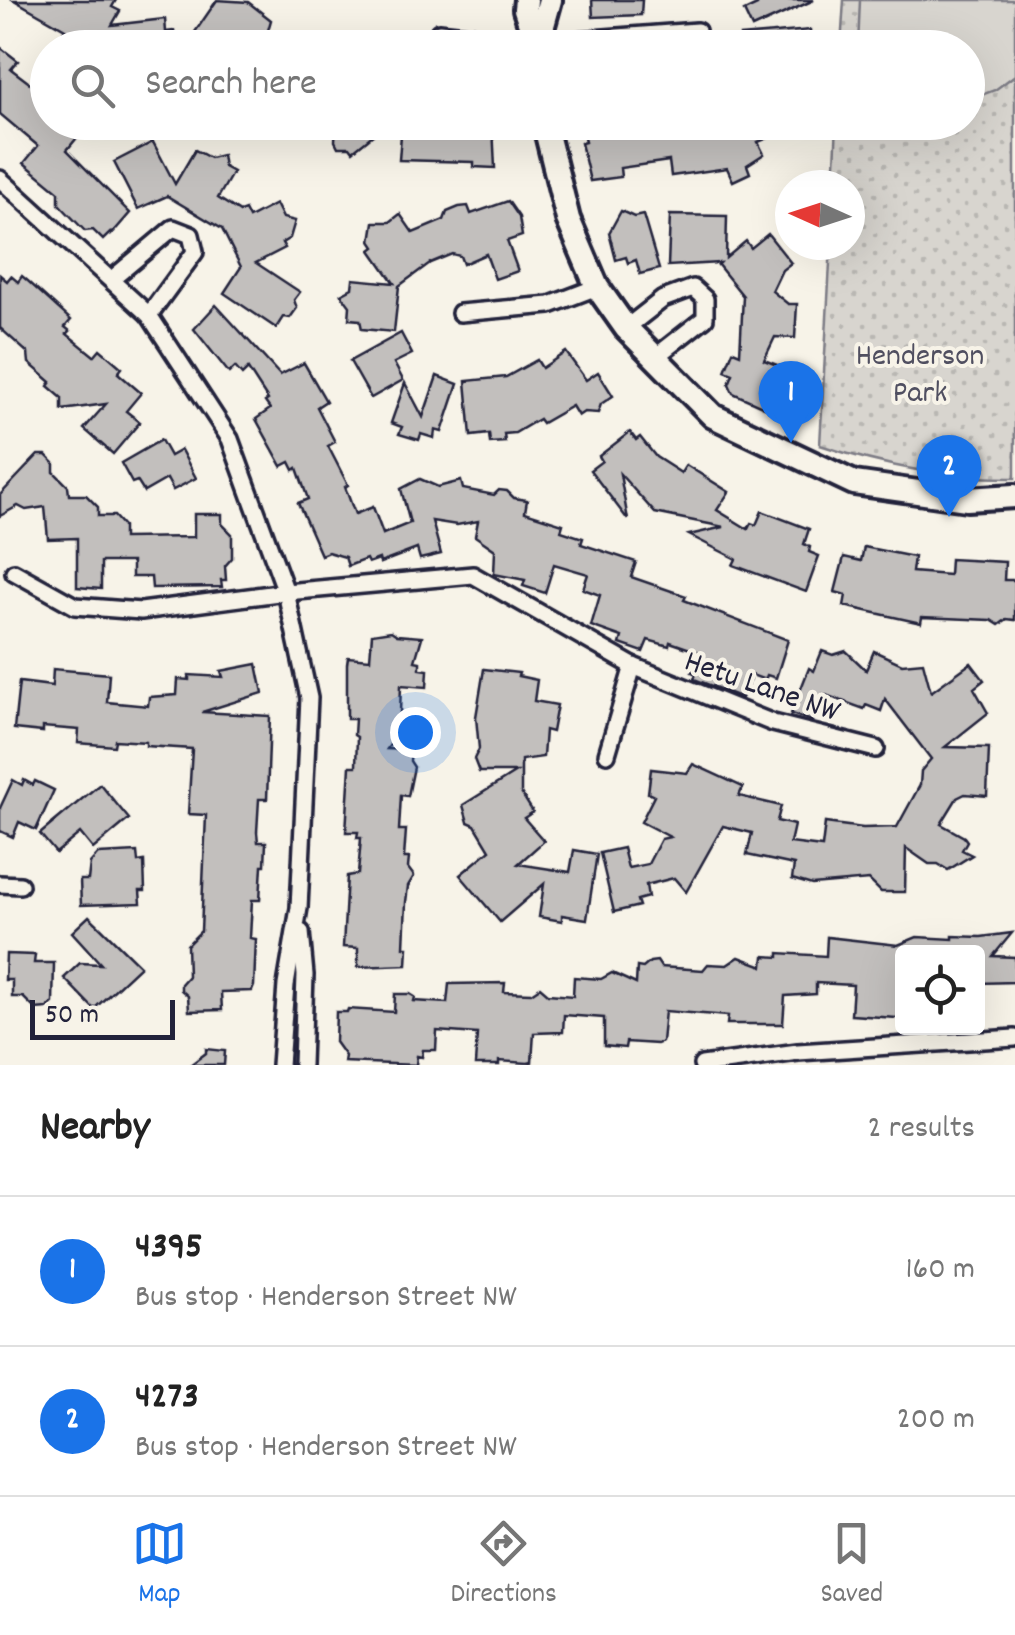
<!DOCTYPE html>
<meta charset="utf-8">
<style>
:root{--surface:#fff;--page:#f6f6f6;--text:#222;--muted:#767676;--line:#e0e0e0;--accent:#1a73e8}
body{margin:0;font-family:Dekko,sans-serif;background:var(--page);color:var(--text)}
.controls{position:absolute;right:30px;bottom:30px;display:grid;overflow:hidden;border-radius:10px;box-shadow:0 10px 40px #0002}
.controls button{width:90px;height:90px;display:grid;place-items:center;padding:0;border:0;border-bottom:2px solid var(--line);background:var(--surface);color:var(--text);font:50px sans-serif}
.compass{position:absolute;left:775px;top:170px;width:90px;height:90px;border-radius:50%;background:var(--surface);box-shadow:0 10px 40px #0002;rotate:273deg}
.scale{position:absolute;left:30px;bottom:25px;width:145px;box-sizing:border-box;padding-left:10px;border:5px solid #22223b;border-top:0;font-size:28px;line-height:35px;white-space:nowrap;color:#22223b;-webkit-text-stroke:8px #f7f3e8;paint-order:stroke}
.you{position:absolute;left:415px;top:732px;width:35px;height:35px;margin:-25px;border:8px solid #fff;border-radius:50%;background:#1a73e8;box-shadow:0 0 0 15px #1a73e833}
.badge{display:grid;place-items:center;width:65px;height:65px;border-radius:50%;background:var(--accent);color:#fff;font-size:32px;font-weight:700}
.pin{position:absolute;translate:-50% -82px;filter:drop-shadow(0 2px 5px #0008)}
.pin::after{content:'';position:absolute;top:52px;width:35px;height:30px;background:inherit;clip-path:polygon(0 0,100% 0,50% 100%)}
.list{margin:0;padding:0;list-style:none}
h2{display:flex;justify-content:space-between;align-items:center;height:130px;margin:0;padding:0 40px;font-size:42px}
h2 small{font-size:32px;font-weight:400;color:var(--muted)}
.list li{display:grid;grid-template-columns:65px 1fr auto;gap:30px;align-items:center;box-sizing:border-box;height:150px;padding:0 40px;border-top:2px solid var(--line)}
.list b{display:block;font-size:38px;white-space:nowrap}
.list p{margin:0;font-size:32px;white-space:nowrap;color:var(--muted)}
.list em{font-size:32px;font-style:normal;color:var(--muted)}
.icon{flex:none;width:55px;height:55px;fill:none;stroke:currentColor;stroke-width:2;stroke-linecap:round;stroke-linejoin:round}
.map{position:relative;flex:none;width:1015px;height:1065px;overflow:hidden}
.search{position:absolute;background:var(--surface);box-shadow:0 10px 40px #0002;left:30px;right:30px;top:30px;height:110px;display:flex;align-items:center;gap:25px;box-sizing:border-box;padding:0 35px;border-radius:55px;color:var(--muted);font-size:38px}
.sheet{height:430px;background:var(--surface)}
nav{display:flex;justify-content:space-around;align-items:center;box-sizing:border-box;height:140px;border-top:2px solid var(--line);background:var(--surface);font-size:28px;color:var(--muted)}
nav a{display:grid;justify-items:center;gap:5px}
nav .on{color:var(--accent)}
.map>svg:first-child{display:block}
.park{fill:url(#park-dots);stroke:#7d7c85;stroke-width:2.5}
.garden{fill:#d8d5cf;stroke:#7d7c85;stroke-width:2.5}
.building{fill:#c2bfbd;stroke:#22223b;stroke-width:2.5}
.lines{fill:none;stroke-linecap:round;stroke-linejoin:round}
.street-casing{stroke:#22223b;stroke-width:22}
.secondary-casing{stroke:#22223b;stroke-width:30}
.street{stroke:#f7f3e8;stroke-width:15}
.secondary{stroke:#f7f3e8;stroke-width:22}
.labels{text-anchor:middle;stroke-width:8;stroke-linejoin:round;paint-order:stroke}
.park-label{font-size:32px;fill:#504f60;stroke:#f7f3e8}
.street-label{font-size:32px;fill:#22223b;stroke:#f7f3e8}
</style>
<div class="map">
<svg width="1015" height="1065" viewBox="0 0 1015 1065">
<defs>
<pattern id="park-dots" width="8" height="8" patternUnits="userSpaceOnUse" patternTransform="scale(2.5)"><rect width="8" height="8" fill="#d8d5cf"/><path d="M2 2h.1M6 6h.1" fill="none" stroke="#b9b7b3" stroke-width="1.8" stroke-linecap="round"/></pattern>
</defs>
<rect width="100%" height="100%" fill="#f7f3e8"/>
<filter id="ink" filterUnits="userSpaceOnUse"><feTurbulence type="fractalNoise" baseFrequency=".01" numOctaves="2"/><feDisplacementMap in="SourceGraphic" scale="20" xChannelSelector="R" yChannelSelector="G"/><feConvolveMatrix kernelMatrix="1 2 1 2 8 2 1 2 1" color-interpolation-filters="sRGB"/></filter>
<g filter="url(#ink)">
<!-- park -->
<path class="park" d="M844,0H1015V478C947,479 885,467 820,445L831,245H850V185H834L837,123L968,122V48L841,47Z"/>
<!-- garden -->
<polygon class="garden" points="860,0 1015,0 1015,75 995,90 968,100 968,48 858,47"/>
<!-- building -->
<g class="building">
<polygon points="14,0 116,0 112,7 120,11 112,25 165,19 166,32 174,31 176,48 74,48 59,39 65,29"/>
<polygon points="217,0 248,2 271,20 263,48 184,48"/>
<polygon points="592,0 642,0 641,15 593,17"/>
<polygon points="755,0 814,0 752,28 744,11 757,5"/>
<polygon points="810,30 811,48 740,48 740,36"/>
<polygon points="0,47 18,61 11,69 48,97 48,122 90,122 67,150 130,213 111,235 110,233 103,240 93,230 85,231 59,204 59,192 24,163 38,146 0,114"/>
<polygon points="336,122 389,122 353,151 350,147 338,147 335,141"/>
<polygon points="402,122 487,122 487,126 493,126 495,168 474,167 474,162 399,160"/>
<polygon points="585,122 805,122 805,123 758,142 764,154 747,165 750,173 733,181 727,168 671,176 669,161 620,168 621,177 590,181 581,143 585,142 582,126"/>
<polygon points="153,142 175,184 195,150 210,158 222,155 224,167 233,172 218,198 240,212 245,210 249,218 276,204 283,218 295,221 290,238 282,243 285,248 256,263 300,292 294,300 297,308 290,318 283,317 276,328 224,293 241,267 222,229 167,196 138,209 114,162"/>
<polygon points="508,201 519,217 522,236 507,241 518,271 495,279 486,254 463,264 460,256 452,254 430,263 399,286 394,332 362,329 360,320 349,319 350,306 341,294 352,288 353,279 394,283 371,250 375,247 371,241 374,222 390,222 400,214 413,233 444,220 447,212 459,207 468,206 471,214"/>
<polygon points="621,211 634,217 643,215 659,269 640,274 636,260 628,263 626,257 616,260 609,233"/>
<polygon points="670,215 727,216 726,258 746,241 751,248 768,234 791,263 782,270 772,291 788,304 797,304 795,338 775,337 764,360 790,370 785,382 787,394 773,411 733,393 729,384 733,374 725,371 733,351 740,354 743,296 718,265 720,263 668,266"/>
<polygon points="0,275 7,281 11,276 18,282 22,276 29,282 71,320 65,327 70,331 67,334 94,356 100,349 122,368 118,373 141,393 126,411 140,422 113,454 84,429 106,404 62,410 62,398 48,386 51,382 29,363 28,353 0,328"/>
<polygon points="216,305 280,375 304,363 326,401 317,407 335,442 328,446 348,485 345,487 355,514 373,507 383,534 410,523 401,489 420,479 438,487 461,481 463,489 494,495 499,490 507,491 514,498 527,500 525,512 563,524 561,531 583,538 581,544 636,562 631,577 686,596 684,600 788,640 776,678 767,675 765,680 752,675 742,698 694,679 696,674 692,672 699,652 670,642 669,646 648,640 643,652 620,644 622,637 591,626 600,595 583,589 588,574 554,564 545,593 523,586 525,580 494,574 495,550 475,536 478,521 457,525 432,521 441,554 420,559 417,549 380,563 379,559 368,563 366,559 348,566 345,557 328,552 321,555 298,503 308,499 297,468 294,470 290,462 282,466 256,419 270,409 265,402 268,400 248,369 242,375 235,367 229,373 194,329"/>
<polygon points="401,333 412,354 394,363 403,380 371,398 350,361"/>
<polygon points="566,352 586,380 598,372 613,396 601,404 598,413 584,412 578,416 572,406 542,423 539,419 515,433 504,434 505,442 490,443 489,434 471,436 466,381 506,377 537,360 542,368"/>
<polygon points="437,376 458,384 442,432 435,430 434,438 421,434 419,440 399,434 402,427 391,423 405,383 423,417"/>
<polygon points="630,432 636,440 640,437 656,457 681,473 686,465 729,492 717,510 748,529 751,523 756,525 762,511 809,529 804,544 810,547 809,552 819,556 806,592 733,565 736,559 689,535 724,527 655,513 620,474 628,520 590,470 602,461 599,456"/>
<polygon points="161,440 170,456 181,450 196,478 173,490 167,479 144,492 137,481 132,483 121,463"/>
<polygon points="38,455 46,455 54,463 54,472 68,486 69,495 86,495 98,507 98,516 114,516 123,526 123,538 194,537 194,514 222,514 222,524 232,534 232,558 225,566 226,580 221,580 222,587 152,588 151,577 132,577 132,562 101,562 101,589 77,587 77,538 48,539 45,507 26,510 18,506 0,516 0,495"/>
<polygon points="864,547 914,557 912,572 949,575 950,559 1005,562 1004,580 1015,580 1015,620 1007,619 999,625 991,620 922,617 921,623 844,606 846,595 835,592 844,557 861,561"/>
<polygon points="391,631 397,635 422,637 415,661 420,662 420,669 428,670 427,687 401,685 400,713 406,722 387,749 411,750 410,761 414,767 408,796 401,795 399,830 406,830 404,858 409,858 408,868 414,876 408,886 406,902 404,947 408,947 407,965 358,967 358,948 343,947 347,876 358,874 361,838 357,838 358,832 346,832 350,766 356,766 357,737 354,735 355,719 347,719 347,664 348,657 370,659 372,634"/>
<polygon points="822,651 833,655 846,651 866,670 874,651 902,664 923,662 931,692 971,663 984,680 974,688 988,713 945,747 989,748 987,796 965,794 957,798 941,824 964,837 967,841 962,850 972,855 948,870 938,864 929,864 906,848 905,892 881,892 869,880 812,885 792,879 794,865 747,855 752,833 723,826 686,892 674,878 646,885 648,897 637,900 639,906 614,912 600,853 623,848 628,868 648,864 661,839 670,837 641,822 654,796 648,793 651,769 687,773 693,764 743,787 739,796 781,806 777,821 794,825 790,843 822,847 825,823 863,828 897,827 920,785 921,771 931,759 885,699 881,711 866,705 864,709 823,694 812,721 791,714 809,668 814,671"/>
<polygon points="257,664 263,693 202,712 270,716 267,799 259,799 257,832 258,842 266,842 265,865 262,865 260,900 252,900 250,938 256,939 254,986 252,991 221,992 222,1010 189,1011 188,996 181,990 181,984 188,976 187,945 201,931 206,815 188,814 192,749 146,746 146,742 115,740 114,746 78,743 79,730 43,727 43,732 14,729 19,682 52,686 53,669 109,674 107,702 148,706 149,697 177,695 178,679 189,680 189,675 223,677 221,671"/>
<polygon points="484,669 519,673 518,676 537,680 534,701 557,705 552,732 545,730 543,757 521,760 521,793 533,812 524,818 544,841 518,864 570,872 574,850 597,854 587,919 562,915 562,921 539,917 544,884 500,922 460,875 490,850 475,825 468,822 463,805 516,772 479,772 474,759 479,749 476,717"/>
<polygon points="13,780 22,785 24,780 33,785 35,781 54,790 36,830 19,822 13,837 0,831 0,808"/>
<polygon points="100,784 129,819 93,849 80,833 56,853 40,834"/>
<polygon points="137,852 138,862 144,861 145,891 140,891 141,903 81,905 80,880 88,880 90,863 98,854"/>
<polygon points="89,916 140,966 94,1009 64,978 80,963 101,964 72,932"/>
<polygon points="1012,933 993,956 1015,957 1015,982 978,983 978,952 902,952 902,1016 897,1018 851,1015 853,985 816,983 816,994 785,996 783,1024 727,1024 728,1016 665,1011 662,1042 657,1044 626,1042 625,1048 604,1046 604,1018 564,1015 563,1032 534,1033 532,1062 528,1063 499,1061 499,1065 475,1065 477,1034 437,1031 436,1050 423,1050 422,1057 417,1056 416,1065 344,1062 345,1056 335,1042 336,1012 347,1012 348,1009 394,1012 395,994 410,994 415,997 414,1001 447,1003 449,984 505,983 504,992 531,993 540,987 548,994 573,996 574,977 601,979 612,973 636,984 637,967 643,968 650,962 657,961 661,967 703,970 708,964 727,965 739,957 763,966 764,956 779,957 779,953 826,956 827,937 898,945 917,937 953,939 953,936 981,937"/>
<polygon points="6,954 35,955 34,963 54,963 53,1003 47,1008 35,1009 23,997 12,997 12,980 5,980"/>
<polygon points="206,1049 225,1051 224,1065 190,1065 206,1053"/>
</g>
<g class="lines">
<defs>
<g id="street">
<polyline points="439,32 538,43 697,31"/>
<polyline points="0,179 149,315 230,439 286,592 309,698 299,908 286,985 280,1065"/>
<polyline points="112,279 173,228 191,235 195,252 149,315"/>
<polyline points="460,313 550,305 597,287"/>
<polyline points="626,328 663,299 693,288 705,299 705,318 654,358"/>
<polyline points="14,572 75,606 141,611 286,592 473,575 633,666 773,723 876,749"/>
<polyline points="607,754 633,666"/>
<polyline points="0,884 20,885"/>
<polyline points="301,932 305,975 302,1065"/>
<polyline points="702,1065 798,1052 1015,1038"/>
</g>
<g id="secondary">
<polyline points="526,0 525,9 538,48"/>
<polyline points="538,43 550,0"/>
<polyline points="544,122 568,219 597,287 626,328 713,416 854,483 967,499 1015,496"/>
</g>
</defs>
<!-- street casing -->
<use href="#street" class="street-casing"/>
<!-- secondary casing -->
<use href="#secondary" class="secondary-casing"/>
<!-- street -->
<use href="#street" class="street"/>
<!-- secondary -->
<use href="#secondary" class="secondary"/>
</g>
</g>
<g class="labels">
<!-- park labels -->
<g class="park-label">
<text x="920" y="364">Henderson<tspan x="920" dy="37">Park</tspan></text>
</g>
<!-- street labels -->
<g class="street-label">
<text transform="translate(763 684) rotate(19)" y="11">Hetu Lane NW</text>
</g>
</g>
</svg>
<div class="controls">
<button><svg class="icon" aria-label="locate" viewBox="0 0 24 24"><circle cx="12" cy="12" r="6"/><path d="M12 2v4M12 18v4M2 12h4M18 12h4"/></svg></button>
</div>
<svg class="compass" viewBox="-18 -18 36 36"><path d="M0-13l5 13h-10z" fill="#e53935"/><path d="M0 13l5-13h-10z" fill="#767676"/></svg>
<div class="scale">50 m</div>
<div class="you"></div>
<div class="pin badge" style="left:791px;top:443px">1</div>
<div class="pin badge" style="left:949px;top:517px">2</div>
<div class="search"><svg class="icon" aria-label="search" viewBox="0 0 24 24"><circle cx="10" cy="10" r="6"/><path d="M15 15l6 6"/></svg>Search here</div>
</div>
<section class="sheet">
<h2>Nearby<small>2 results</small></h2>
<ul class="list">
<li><span class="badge">1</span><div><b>4395</b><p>Bus stop · Henderson Street NW</p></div><em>160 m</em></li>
<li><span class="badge">2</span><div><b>4273</b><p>Bus stop · Henderson Street NW</p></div><em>200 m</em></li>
</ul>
</section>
<nav>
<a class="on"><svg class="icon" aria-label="map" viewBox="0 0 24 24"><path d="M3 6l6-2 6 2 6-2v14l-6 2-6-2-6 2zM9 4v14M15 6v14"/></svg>Map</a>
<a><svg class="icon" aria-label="directions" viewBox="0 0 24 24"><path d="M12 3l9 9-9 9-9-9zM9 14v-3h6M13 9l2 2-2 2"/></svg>Directions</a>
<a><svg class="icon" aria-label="saved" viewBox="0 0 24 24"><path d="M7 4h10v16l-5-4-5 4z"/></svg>Saved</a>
</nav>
